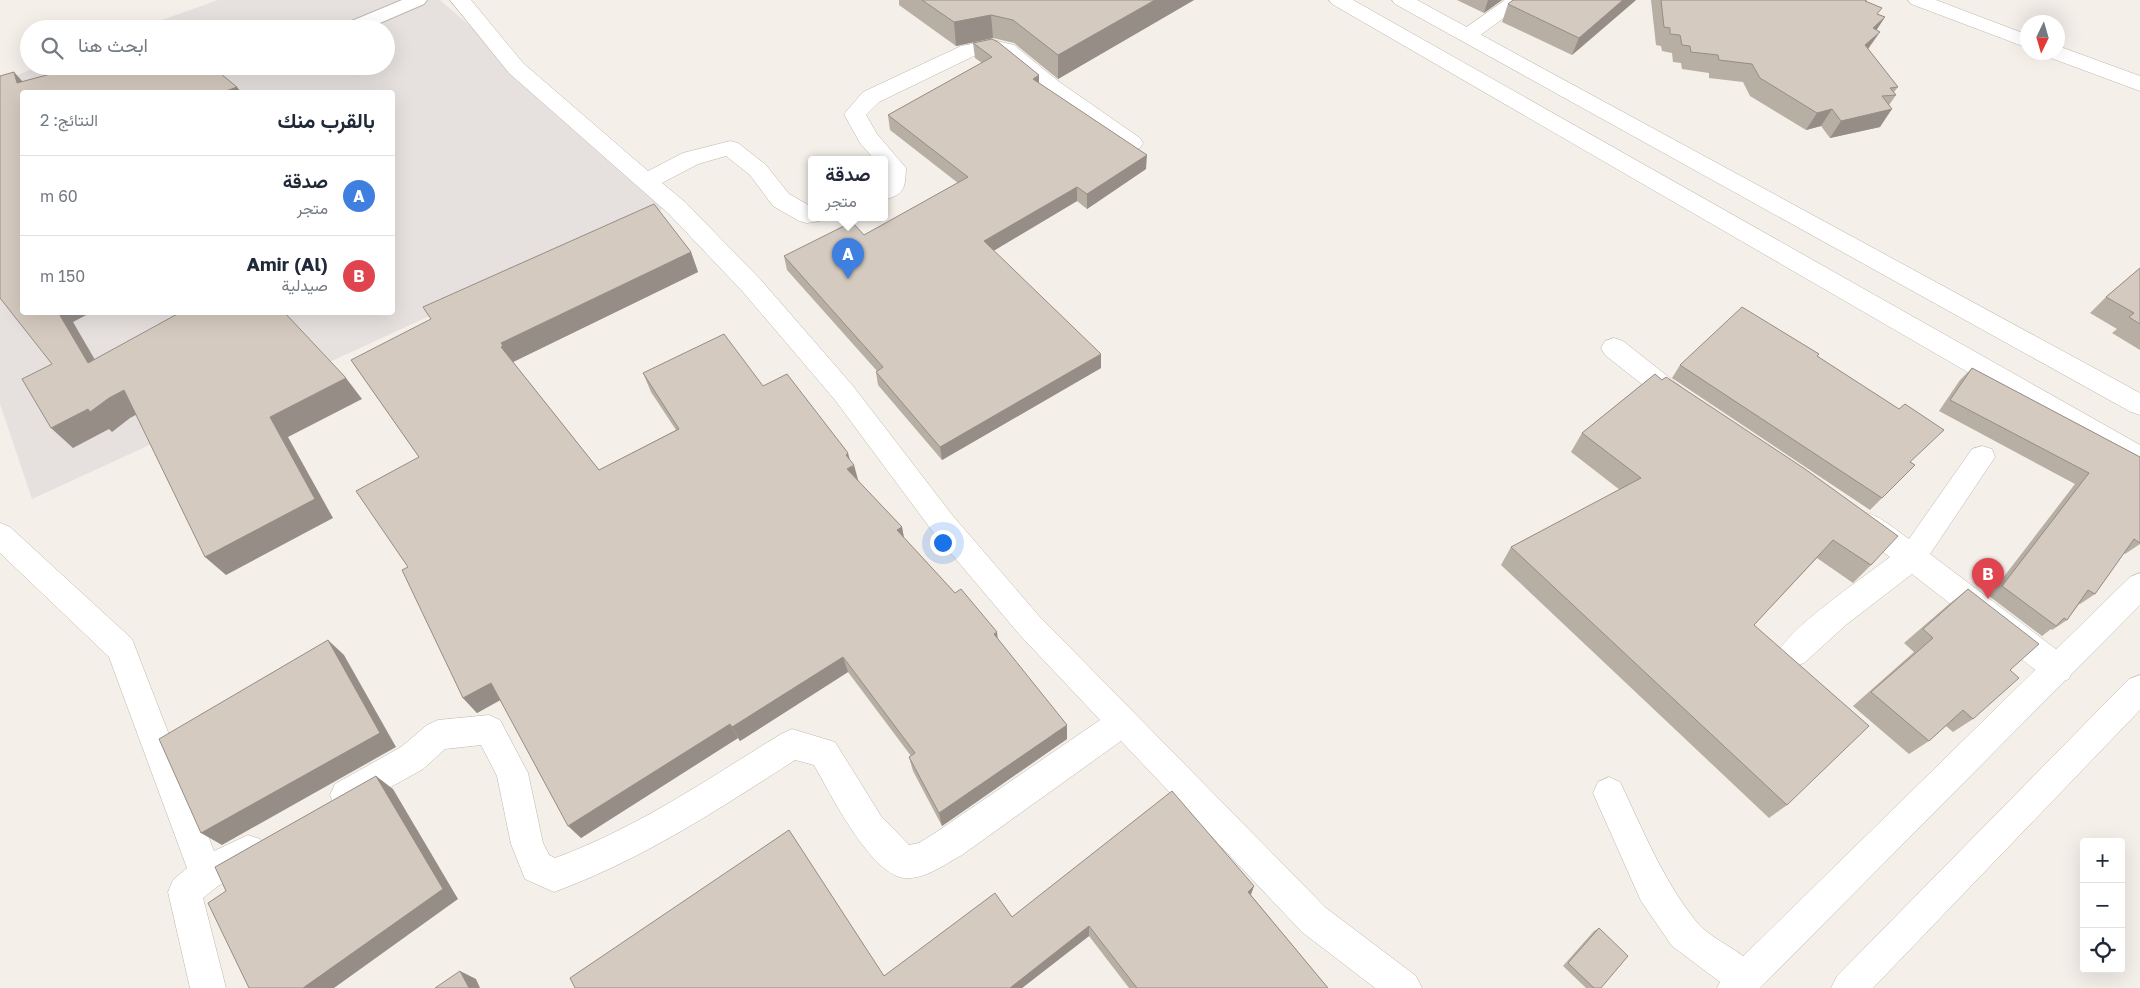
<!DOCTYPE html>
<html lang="ar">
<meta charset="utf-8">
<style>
:root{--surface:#fff;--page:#f2f2f3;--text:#1f2937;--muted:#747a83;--line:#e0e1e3;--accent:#d93025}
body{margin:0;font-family:"Golos Text",Vazirmatn,sans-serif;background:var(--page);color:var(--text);direction:rtl}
.controls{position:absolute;right:15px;bottom:15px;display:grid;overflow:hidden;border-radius:5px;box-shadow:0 5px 20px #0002}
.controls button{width:45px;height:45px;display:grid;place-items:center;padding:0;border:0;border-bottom:1px solid var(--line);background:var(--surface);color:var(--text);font:25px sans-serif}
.compass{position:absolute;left:2020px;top:15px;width:45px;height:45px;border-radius:50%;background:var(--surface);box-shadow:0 5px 20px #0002;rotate:185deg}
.you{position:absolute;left:942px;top:542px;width:18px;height:18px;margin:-12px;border:4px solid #fff;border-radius:50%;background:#1a73e8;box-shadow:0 0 0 8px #1a73e833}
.badge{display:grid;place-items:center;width:32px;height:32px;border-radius:50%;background:var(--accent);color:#fff;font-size:16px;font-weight:700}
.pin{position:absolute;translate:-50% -41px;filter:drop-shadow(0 1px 2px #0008)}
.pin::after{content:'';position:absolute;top:26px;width:18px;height:15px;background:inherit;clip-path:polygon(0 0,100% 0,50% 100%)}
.popup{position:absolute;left:808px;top:156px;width:80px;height:65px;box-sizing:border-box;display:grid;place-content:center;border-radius:5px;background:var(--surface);filter:drop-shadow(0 1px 4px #0005);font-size:16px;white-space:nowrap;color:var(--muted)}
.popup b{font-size:19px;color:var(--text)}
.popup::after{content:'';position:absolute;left:50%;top:100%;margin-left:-10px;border:10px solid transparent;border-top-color:var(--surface)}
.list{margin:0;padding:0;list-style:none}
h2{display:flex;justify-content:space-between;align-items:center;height:65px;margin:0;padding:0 20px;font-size:21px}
h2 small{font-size:16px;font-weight:400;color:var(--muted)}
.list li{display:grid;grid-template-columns:32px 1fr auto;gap:15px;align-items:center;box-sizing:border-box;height:80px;padding:0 20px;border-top:1px solid var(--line)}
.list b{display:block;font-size:19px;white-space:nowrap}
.list p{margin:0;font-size:16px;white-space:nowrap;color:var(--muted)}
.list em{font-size:16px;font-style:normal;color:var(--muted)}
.icon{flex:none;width:28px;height:28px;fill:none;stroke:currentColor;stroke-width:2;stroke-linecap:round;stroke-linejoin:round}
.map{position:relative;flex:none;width:2140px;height:988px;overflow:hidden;direction:ltr}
.search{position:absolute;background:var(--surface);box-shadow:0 5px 20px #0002;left:20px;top:20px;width:375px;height:55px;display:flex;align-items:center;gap:12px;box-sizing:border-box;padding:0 18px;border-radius:28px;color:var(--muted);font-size:19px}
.panel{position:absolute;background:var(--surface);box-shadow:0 5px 20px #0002;left:20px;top:90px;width:375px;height:225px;border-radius:5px;direction:rtl}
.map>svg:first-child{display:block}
.industrial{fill:#e6e1de;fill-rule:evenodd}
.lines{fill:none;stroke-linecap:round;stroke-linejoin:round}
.service-casing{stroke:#bfb6ac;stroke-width:2}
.minor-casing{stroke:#bfb6ac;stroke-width:1}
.tertiary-casing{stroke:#bfb6ac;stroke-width:1}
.service{fill:#fff;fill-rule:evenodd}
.minor{fill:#fff;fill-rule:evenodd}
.tertiary{fill:#fff;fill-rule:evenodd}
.wall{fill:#b7aea4}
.shaded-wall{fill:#958d86}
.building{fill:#d5cabf;stroke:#958d86}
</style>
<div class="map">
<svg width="2140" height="988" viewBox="0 0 2140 988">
<rect width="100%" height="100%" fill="#f4efe9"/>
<!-- industrial -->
<path class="industrial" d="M218,0H440L675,203L32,499L0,404V82L40,66H386V29H137ZM22,92H392V312H22Z"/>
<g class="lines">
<defs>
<polygon id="service" points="402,0 427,0 424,4 366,29 340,29 342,25"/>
<g id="minor">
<path d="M450,0H471L523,63L648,171L683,153L730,141L738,143L766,165L789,194L812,207V218H822L820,221L807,223L799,221L773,206L750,175L726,156L698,164L662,183L685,202L761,280L853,386L953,516L1039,616L1326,908L1416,976L1422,988H1375L1302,932L1121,741L962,855C945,864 926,879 906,878C872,878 829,791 814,765L795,760C716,811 643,859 554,892L525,879L511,844L497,776L481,745L445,749L423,769L357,806L346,811L335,806L330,795L335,784L401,747L427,725L438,720L489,715L500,720L528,773L543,843L549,855L555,858C637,828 708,779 781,734L792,729L835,742L881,816L909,845L919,843L938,831L1100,720L1019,634L933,532L835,400L743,292L669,214L509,73Z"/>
<polygon points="1505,0 1528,0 1475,39 1468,41 1461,39 1458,35 1461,31"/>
<polygon points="1908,0 1936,0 2028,35 2028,48 1911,4"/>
<path d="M993,40L1014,45L1058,81L1140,138L1143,143L1140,148L1132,150L1124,148L1044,91L1000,55L993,52L974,56L879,102L866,115L877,134L906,168C905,188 905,194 884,200V160H875L860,143L844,114L863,92L961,46Z"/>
<polygon points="2058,46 2140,76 2140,91 2048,57 2045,52 2058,52"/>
<polygon points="1614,338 1623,341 1690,394 1694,401 1690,408 1681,411 1672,408 1605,355 1601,348 1605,341"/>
<path d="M1982,446L1992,449L1995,457L1930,554L2069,659L2073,669L2069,679L2058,683L2047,679L1912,574L1847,624L1804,663L1793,667L1782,663L1778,653C1790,627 1864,577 1890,557L1852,530L1848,522L1852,514C1873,507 1892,528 1909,539L1972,449Z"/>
<polygon points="0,523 10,527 132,639 214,851 248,835 260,839 265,851 260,863 218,886 203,898 226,988 190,988 168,892 173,880 187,868 109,657 0,553"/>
<path d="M1609,777L1620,782C1643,830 1662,878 1695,920C1713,944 1750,950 1762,979L1759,988H1728L1672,946L1641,901L1593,793L1598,782Z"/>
</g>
<g id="tertiary">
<polygon points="1329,0 1353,0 2140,445 2140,469 2130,466 1332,4"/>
<polygon points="1392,0 1417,0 2140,393 2140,415 2131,412 1395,4"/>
<polygon points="2140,573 2140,605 1760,988 1717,988 1723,976 2130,577"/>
<polygon points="2140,675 2140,710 1873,988 1831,988 1837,976 2129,679"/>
</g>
</defs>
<!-- service casing -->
<use href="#service" class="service-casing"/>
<!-- minor casing -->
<use href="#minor" class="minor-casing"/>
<!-- tertiary casing -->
<use href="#tertiary" class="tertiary-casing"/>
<!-- service -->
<use href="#service" class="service"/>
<!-- minor -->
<use href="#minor" class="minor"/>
<!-- tertiary -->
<use href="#tertiary" class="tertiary"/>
</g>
<!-- wall -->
<g class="wall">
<polygon points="899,0 1194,0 1058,79 1014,43 993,38 956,46 899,5"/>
<polygon points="1457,0 1502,0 1484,13"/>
<polygon points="1513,0 1636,0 1572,55 1502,22 1508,4"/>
<polygon points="1651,0 1867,0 1866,2 1878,14 1885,17 1876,30 1868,49 1898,87 1894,92 1896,95 1889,105 1880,127 1830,138 1821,126 1806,130 1750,96 1743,82 1709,78 1709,73 1682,69 1681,63 1673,62 1672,53 1662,51 1661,46 1656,45"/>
<polygon points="973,43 1039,83 1146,169 1087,209 1077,201 993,251 1101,368 942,460 878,385 876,372 877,371 787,270 784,256 864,235 958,183 890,130 888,115 982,63 975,58"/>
<polygon points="691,252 698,272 513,362 599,470 676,430 651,392 643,373 763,386 850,460 858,481 902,527 904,538 998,639 1067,739 942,826 913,771 909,757 911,756 848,672 740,741 738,738 581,838 500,700 477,713 463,698 408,567 419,457 351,360"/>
<polygon points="2140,268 2140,350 2112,333 2117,329 2090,313 2106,297"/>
<polygon points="1818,356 1911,462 1915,465 1870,510 1672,378 1680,365"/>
<polygon points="1972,368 2140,457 2140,544 2125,554 2124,553 2095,594 2080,604 2079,604 2067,620 2052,630 2051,629 2042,636 1989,596 2075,484 1939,411 1960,380"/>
<polygon points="1655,374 1871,565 1853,583 1817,558 1754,625 1787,805 1769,818 1501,565 1511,547 1620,490 1571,452 1582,433"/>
<polygon points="1968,589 2010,670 1973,719 1953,732 1946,726 1929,741 1909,754 1853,706 1914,652 1904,643 1948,605"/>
<polygon points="1254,886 1251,895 1328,988 1129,988 1089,936 1022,988 575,988 884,976 1012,917"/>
<polygon points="1599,928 1601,988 1586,988 1563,966 1594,931"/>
</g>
<!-- shaded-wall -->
<g class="shaded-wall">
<polygon points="1155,0 1194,0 1058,79 1058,55"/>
<polygon points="1488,0 1502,0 1484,13"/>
<polygon points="1623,0 1636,0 1572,55 1579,38"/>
<polygon points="991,15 993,38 956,46 954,22"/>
<polygon points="1885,17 1874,34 1873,28"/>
<polygon points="1880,32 1868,49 1865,45"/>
<polygon points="14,72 32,92 17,83"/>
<polygon points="1039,75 1039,90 1033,79"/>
<polygon points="237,87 241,92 223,92"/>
<polygon points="1832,109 1821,126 1806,130 1817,113"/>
<polygon points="1892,109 1880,127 1830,138 1841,121"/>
<polygon points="1147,155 1146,169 1087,209 1087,194"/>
<polygon points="1077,187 1077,201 985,256 984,241"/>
<polygon points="691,252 698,272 513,362 501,347 501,343"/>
<polygon points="58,312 92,312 73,322 109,384 88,363"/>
<polygon points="1101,354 1101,368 942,460 940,447"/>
<polygon points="346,378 362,399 288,437 333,518 226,575 205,557 270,417"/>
<polygon points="124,390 145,410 130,418 112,432 109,429 73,448 51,428"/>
<polygon points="848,453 852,467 854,465 859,483 847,469 846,455"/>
<polygon points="902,527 905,544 897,530"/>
<polygon points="997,632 999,648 994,634"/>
<polygon points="328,640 344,655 396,747 222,845 201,833"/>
<polygon points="843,657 848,672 740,741 732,727"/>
<polygon points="491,683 504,698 477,713 463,698"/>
<polygon points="730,724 738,738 581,838 568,826"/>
<polygon points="1067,725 1067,739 942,826 939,813"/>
<polygon points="376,776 393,789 458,899 334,988 303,988"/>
<polygon points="1254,886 1250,896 1248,892"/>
<polygon points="1089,926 1089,936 1022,988 1010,988"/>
<polygon points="460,971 476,979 480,988 469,988"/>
</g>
<!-- building -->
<g class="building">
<polygon points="922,0 1155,0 1058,55 1013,20 991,15 954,22"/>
<polygon points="1513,0 1623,0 1579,38 1508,4"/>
<polygon points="1661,0 1866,0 1865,1 1882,8 1877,14 1885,17 1873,28 1880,32 1865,45 1898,87 1890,88 1896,95 1882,96 1892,109 1841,121 1832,109 1817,113 1760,78 1752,64 1719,60 1718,55 1691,52 1690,46 1682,45 1680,35 1670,34 1670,28 1664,27"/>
<polygon points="992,39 998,42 1039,75 1033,79 1147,155 1087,194 1077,187 984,241 1101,354 940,447 876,372 883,367 784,256 852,222 864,235 968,177 888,115 992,57 973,43"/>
<polygon points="80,66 211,66 237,87 223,92 22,92 22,312 58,312 88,363 181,312 284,312 346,378 270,417 315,499 205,557 124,390 109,398 90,412 88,409 51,428 22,379 52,364 0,298 0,76 14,72 17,83"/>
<polygon points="654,204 691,252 501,343 503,346 501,347 599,470 679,429 643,373 724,334 763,386 787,374 848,453 846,455 854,465 847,469 902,527 897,530 955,593 961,589 997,632 994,634 1067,725 939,813 909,757 915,753 843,657 732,727 730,724 568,826 491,683 463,698 402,570 408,567 356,491 419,457 351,360 431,319 423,307"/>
<polygon points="2140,268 2140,324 2129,317 2134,313 2106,297"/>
<polygon points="1742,307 1819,354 1817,356 1899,409 1905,404 1944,430 1910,462 1915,465 1882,498 1680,365"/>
<polygon points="1972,368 2140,457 2140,543 2134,539 2095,594 2088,590 2067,620 2064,618 2056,626 2002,586 2089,473 1950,400"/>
<polygon points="1655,374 1662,380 1666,377 1805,469 1898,536 1871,565 1833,540 1754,625 1869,726 1787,805 1511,547 1641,478 1582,433"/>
<polygon points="1968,589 2039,644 2010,670 2019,678 1973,719 1963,710 1929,741 1871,692 1933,638 1923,629"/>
<polygon points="328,640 380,733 201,833 159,739"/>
<polygon points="376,776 443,889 303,988 249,988 208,903 226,891 215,867"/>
<polygon points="1172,791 1254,886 1248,892 1328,988 1137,988 1089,926 1010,988 575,988 570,978 789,830 884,976 995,893 1012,917"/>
<polygon points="1599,928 1628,956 1601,988 1594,988 1568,963"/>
<polygon points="460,971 469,988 435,988"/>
</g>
</svg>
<div class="controls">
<button>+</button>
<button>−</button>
<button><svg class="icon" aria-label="locate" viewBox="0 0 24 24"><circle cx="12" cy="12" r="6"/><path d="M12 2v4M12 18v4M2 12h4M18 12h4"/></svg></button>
</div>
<svg class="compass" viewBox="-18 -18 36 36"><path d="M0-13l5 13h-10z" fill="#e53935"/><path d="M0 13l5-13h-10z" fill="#747a83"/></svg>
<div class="you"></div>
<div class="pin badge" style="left:848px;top:279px;background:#3f7fe0">A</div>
<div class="popup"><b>صدقة</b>متجر</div>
<div class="pin badge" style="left:1988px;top:599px;background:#e0444e">B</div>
<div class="search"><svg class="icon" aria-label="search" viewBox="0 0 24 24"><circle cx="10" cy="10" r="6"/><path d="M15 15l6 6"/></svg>ابحث هنا</div>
<section class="panel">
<h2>بالقرب منك<small>النتائج: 2</small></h2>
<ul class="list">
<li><span class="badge" style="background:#3f7fe0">A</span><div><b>صدقة</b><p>متجر</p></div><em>60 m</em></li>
<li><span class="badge" style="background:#e0444e">B</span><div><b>Amir (Al)</b><p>صيدلية</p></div><em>150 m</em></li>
</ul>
</section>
</div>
